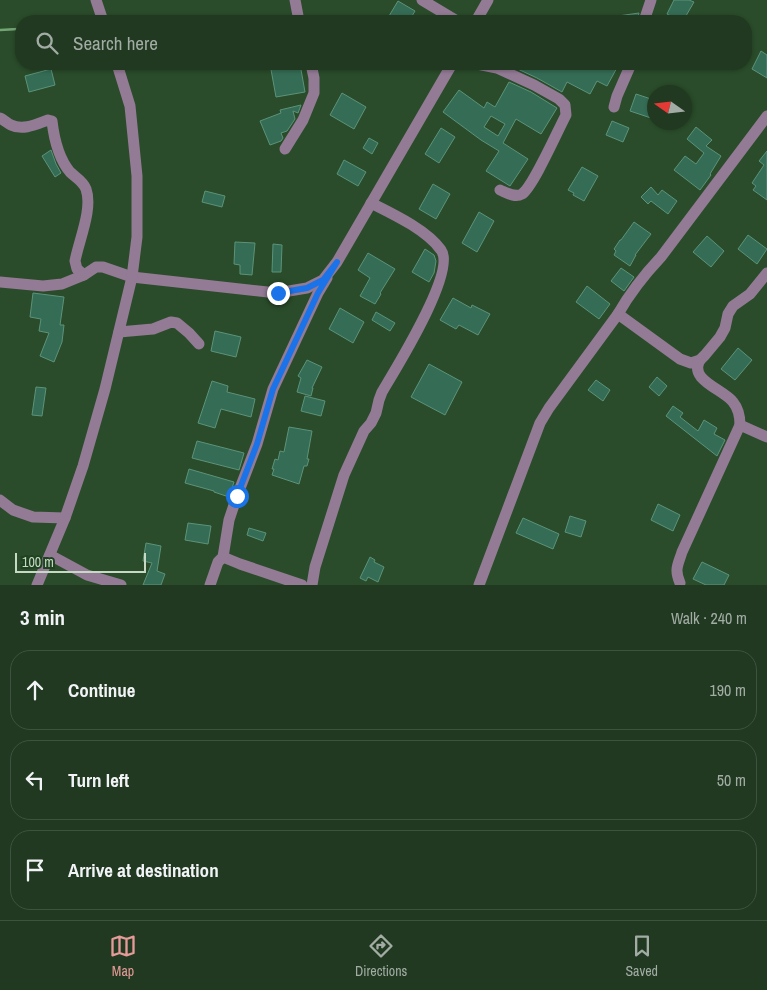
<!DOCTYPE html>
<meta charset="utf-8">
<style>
:root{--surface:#203920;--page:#2d442d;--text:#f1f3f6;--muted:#a2aca5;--line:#3d533e;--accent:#e69b98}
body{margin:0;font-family:"Archivo Narrow",sans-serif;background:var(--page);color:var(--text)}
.compass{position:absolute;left:647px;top:85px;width:45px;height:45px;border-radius:50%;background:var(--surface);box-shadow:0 1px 4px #0004;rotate:284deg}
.scale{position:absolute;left:15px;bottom:12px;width:131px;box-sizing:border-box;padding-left:5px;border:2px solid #c6d9c5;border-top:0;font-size:14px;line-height:18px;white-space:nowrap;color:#c6d9c5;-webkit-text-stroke:4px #1f4220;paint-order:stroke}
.stop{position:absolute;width:15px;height:15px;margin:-11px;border:4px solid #1a73e8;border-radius:50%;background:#fff}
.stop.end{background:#1a73e8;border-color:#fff;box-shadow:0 1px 5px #0008}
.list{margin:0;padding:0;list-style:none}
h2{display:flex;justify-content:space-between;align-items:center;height:65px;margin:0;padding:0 20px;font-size:21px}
h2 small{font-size:16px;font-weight:400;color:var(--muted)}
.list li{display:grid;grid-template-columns:32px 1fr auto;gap:15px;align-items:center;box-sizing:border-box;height:80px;margin:0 10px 10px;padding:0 10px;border:1px solid var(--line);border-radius:20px}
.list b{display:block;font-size:19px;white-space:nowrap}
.list em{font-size:16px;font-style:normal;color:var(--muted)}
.icon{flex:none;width:28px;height:28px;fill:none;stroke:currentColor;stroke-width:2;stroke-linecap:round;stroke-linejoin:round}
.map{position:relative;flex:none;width:767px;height:585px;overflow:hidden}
.search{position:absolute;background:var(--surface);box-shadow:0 1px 4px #0004;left:15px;right:15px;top:15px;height:55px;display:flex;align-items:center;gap:12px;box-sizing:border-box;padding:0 18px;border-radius:20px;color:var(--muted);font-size:19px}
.sheet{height:335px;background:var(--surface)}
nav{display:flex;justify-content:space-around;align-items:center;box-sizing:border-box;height:70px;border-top:1px solid var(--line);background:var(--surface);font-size:14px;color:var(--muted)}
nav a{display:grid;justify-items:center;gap:2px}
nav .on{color:var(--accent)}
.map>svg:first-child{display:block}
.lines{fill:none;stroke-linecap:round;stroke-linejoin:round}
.stream{stroke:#73a474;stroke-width:2.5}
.building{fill:#356c55;stroke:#5c937a;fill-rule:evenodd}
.minor{stroke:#937a95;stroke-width:11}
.route{stroke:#1a73e8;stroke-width:6}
</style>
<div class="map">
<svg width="767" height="585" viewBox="0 0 767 585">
<rect width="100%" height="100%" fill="#2a4c2a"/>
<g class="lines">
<!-- stream -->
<polyline class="stream" points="0,30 18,29"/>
</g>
<!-- building -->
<g class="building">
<polygon points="674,0 689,0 694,2 683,21 680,21 667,14"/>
<polygon points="398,1 415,11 409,21 398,21 389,16"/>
<polygon points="639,13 637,21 611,21 611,17"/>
<polygon points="761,51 767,55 767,78 752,69"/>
<polygon points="270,64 300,64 305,92 276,97"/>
<polygon points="507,64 558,64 565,67 567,64 619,64 607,86 597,81 590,94 567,82 562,92 537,78"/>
<polygon points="51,69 55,85 29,92 25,76"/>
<path d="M509,82L531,92L557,108L541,134L516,119L503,143L528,159L510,186L486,171L499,151L481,140L443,112L459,90L484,108L487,102L495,107ZM491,116L505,124L498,136L484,127Z"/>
<polygon points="342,93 366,107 354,129 330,115"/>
<polygon points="636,94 654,100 654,119 630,111"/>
<polygon points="301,105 298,113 293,111 295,119 287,131 281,133 283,138 281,141 270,145 260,121 281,113 280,110"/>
<polygon points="612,121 629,128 623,142 606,135"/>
<polygon points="696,127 712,140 706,146 721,156 710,174 711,175 700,190 674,170 685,156 696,164 704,153 687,139"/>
<polygon points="441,128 455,137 439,163 425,154"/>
<polygon points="369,138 378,143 372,154 363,148"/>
<polygon points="51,150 56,164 61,173 55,177 42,156"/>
<polygon points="767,151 767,200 753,190 756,186 752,183 764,165 759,161"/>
<polygon points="344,160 366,172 358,186 337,174"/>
<polygon points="582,167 598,176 584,201 573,195 574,193 568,190"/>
<polygon points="433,184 450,194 436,219 419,209"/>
<polygon points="651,187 658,195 662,190 677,201 668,214 651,201 648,204 641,197"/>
<polygon points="205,191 225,196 222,207 202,202"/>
<polygon points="479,212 494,221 477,252 462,243"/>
<polygon points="634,222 651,234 635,255 636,255 630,266 614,255 616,251 614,249 620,240 621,240"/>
<polygon points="748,235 767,249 757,264 738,249"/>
<polygon points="707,236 724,251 711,267 693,252"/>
<polygon points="235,242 255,243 252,275 240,274 240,265 234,264"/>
<polygon points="273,244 282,245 281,272 272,272"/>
<polygon points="425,249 434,255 436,261 434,273 429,282 412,272"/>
<polygon points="368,253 395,269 380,293 381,294 375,304 360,296 370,278 358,270"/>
<polygon points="621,268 634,277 624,291 611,281"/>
<polygon points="587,286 610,304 599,319 576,302"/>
<polygon points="33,293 64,297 60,325 64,325 62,342 54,362 40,356 49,333 39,331 41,319 30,317"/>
<polygon points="453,298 471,308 472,305 490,314 478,335 459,325 456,329 440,320"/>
<polygon points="340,308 364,322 353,343 329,329"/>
<polygon points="376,312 395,323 390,331 372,320"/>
<polygon points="215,331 241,337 236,357 211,351"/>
<polygon points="738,348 752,360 735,380 721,369"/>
<polygon points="307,360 322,367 312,388 313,388 311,396 297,392 301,378 298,376"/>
<polygon points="429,364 462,382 445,415 411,397"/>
<polygon points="657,377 667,386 659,396 649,387"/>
<polygon points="596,380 610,390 603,401 588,390"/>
<polygon points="212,381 228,386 227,392 255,399 251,417 221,409 215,428 198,423"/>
<polygon points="36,387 46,388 42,416 32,415"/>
<polygon points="305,396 325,401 321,416 301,411"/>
<polygon points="673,406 683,413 680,417 698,431 704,420 717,428 714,434 725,440 717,456 666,416"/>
<polygon points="289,427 312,431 307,459 309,459 307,466 304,466 299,484 272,475 274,469 272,469 275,459 278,460 280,451 284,452"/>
<polygon points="197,441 244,453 239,470 192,458"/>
<polygon points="189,469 234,482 229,497 214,492 214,491 185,483"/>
<polygon points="658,504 680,515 673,531 651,520"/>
<polygon points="570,516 586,521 581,537 565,532"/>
<polygon points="523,518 559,534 553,549 516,533"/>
<polygon points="188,523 211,526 208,544 185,540"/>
<polygon points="249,528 266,533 263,541 247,535"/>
<polygon points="146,543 161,546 157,571 165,574 161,585 143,585 152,563 143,561"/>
<polygon points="370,557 375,560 374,562 384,567 378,582 368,577 366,581 360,578"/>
<polygon points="702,562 729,575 724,585 706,585 693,579"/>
</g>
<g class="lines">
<!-- minor -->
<g class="minor">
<polyline points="96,0 103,21"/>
<polyline points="295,0 299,21"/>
<polyline points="422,0 457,21"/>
<polyline points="476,21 488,0"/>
<polyline points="644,21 651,0"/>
<path d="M477,64L497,68L534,85L559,99L565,105L566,115C558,130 533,187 522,194C515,198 507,193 500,190"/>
<polyline points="614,107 617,96 631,64"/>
<path d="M0,118C4,120 7,123 11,125C23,131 37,124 48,120L52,121C54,138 59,159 70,172C75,177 83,181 86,189C93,209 79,240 75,261L77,269L84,275"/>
<polyline points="285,149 303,120 314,93 314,78 311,64"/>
<polyline points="0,282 43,286 62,284 84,275 96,267 103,267 132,277 277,293 307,288 323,280 337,262 452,64"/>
<polyline points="618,314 680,359 691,363 700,360 705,355 720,337 725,328 728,314 733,306 750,294 767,273"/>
<polyline points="119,332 153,329 171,322 177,323 189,333 199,344"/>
<polyline points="740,425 767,437"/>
<polyline points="0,500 13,510 33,517 65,518"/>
<polyline points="50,555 87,575 121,585"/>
<polyline points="223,557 240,564 302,585"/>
<path d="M680,583C674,569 678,565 682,552L740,425C740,418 738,408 733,402C723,389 688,380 700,360"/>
<polyline points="37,585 65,518 83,466 105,389 132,277 137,237 137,176 130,106 117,64"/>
<polyline points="210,585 218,562 223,557 229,520 237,496 257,444 273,389 318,293 327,278"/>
<path d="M312,585L315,567L344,475L364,431L371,423L376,413L379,400L382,392C395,370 457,271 441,250C427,230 393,214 371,203"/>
<path d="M479,585L540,423L549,408L618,314C630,293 644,275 661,257L767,116"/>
</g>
</g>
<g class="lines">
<!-- route -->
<polyline class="route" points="237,496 257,444 273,389 318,293 337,262 323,280 307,288 278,293"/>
</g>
</svg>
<svg class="compass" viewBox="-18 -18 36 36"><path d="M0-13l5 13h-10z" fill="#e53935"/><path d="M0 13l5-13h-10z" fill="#a2aca5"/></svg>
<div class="scale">100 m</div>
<div class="stop" style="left:237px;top:496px"></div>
<div class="stop end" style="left:278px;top:293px"></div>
<div class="search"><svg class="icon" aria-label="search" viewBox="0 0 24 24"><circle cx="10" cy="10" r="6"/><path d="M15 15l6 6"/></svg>Search here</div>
</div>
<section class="sheet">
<h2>3 min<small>Walk · 240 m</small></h2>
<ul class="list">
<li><svg class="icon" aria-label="ahead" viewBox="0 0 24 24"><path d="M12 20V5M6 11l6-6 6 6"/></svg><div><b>Continue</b></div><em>190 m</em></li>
<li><svg class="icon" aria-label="left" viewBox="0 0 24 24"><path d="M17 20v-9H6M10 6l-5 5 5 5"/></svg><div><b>Turn left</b></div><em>50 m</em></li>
<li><svg class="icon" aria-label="arrive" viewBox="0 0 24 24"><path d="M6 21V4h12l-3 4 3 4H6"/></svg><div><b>Arrive at destination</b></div></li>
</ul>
</section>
<nav>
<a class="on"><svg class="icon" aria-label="map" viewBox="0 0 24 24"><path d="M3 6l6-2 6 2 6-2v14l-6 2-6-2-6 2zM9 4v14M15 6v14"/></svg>Map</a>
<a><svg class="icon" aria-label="directions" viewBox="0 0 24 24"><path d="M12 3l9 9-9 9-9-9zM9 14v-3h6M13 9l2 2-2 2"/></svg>Directions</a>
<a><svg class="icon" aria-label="saved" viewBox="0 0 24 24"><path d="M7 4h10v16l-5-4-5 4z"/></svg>Saved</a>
</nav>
